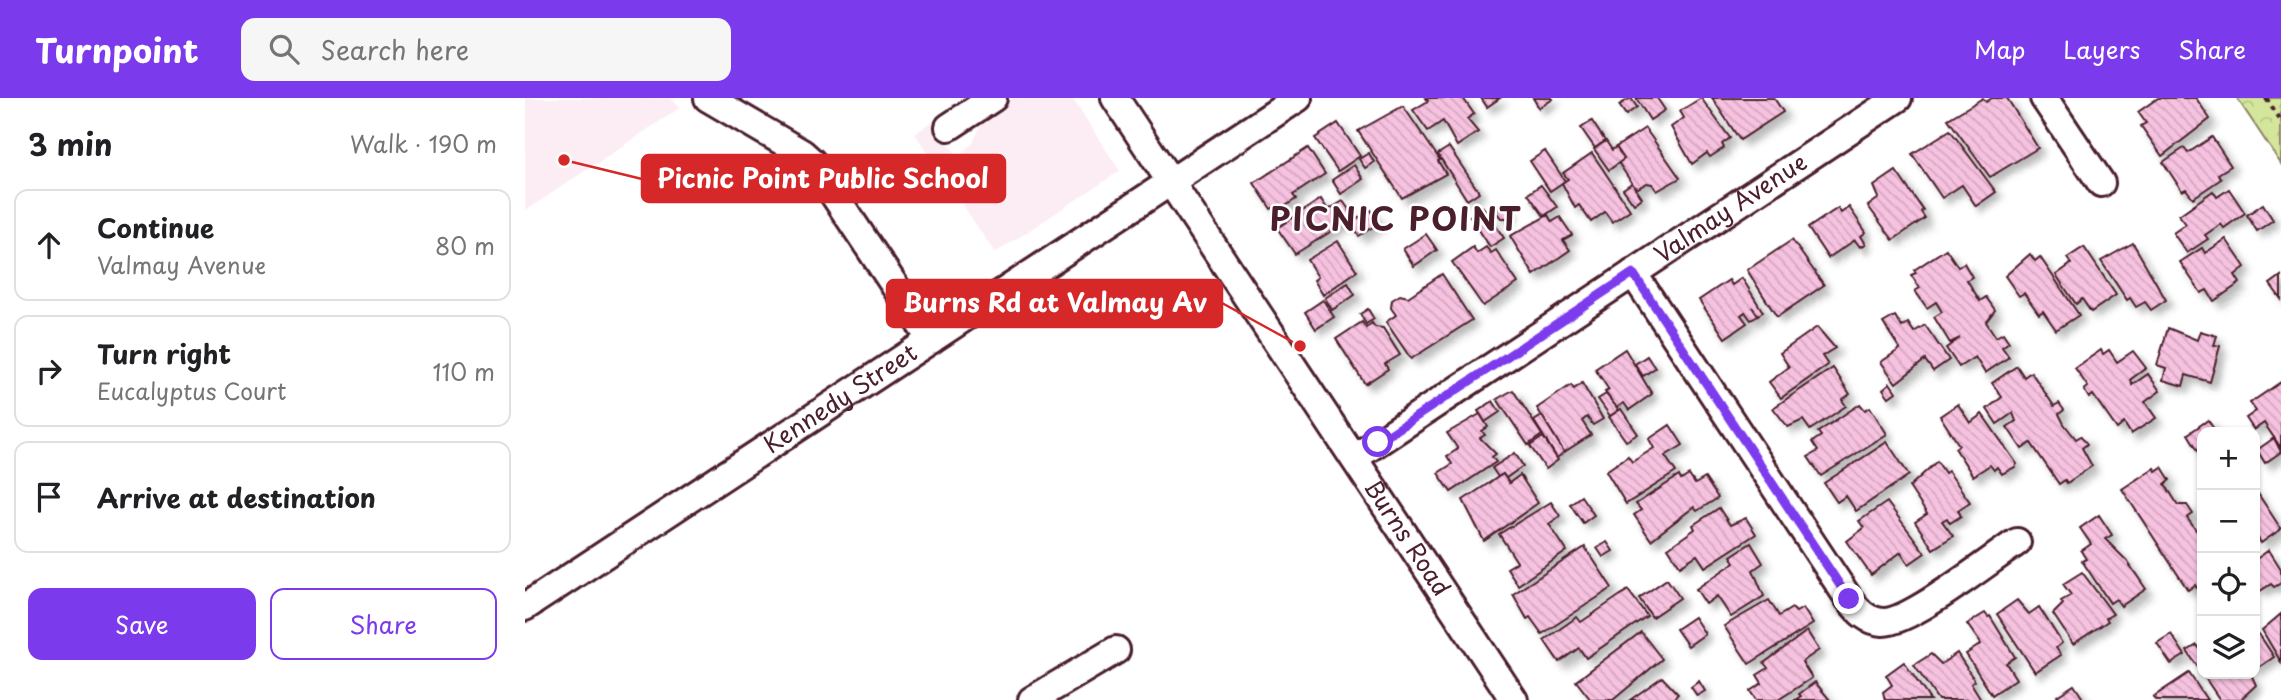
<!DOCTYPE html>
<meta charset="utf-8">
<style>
:root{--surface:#fff;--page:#f6f6f6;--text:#202124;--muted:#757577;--line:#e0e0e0;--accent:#7c3aed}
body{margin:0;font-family:"Playpen Sans",sans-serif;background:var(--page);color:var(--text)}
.controls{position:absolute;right:21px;bottom:21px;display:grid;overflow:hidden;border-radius:14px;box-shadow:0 2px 5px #0004}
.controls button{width:63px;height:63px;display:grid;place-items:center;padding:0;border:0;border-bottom:2px solid var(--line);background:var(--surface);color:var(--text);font:35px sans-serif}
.stop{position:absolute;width:21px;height:21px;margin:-16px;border:5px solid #7c3aed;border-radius:50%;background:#fff}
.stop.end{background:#7c3aed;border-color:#fff;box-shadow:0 2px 7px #0008}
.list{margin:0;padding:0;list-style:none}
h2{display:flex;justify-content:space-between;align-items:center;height:91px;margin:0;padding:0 28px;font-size:30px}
h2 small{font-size:23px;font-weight:400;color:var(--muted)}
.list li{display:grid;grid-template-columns:46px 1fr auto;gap:21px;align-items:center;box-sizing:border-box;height:112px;margin:0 14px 14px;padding:0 14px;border:2px solid var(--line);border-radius:14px}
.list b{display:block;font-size:26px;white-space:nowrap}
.list p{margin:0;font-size:23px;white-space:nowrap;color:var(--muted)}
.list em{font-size:23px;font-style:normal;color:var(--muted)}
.actions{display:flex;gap:14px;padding:21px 28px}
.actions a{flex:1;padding:16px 0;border:2px solid var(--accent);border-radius:14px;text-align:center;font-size:24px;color:var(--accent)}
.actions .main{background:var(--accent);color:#fff}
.icon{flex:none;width:38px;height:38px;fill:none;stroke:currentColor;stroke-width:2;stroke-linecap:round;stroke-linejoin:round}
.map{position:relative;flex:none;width:1756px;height:602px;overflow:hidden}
header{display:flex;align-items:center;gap:42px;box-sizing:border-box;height:98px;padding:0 35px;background:var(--accent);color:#fff}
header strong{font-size:33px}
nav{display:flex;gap:38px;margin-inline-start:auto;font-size:24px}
.search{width:490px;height:63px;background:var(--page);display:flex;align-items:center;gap:18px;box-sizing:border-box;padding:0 24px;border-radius:14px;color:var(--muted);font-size:26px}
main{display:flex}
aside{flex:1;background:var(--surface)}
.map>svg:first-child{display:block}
.built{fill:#fcedf5}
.forest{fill:url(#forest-crowns);stroke:#8e8263;stroke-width:2}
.building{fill:url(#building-back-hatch);stroke:#4a1f2b;stroke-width:2;filter:url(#shadow)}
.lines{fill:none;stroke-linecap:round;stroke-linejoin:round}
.minor-casing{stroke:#4a1f2b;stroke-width:32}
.path{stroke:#4a1f2b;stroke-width:4.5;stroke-dasharray:5 5;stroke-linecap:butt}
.minor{stroke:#fff;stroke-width:26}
.route{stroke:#7c3aed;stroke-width:9}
.labels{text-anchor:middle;stroke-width:5;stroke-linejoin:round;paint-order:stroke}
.street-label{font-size:24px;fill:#4a1f2b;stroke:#fff}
.district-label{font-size:32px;font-weight:bold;letter-spacing:2px;fill:#4a1f2b;stroke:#fff}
.leader{fill:none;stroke:#d62828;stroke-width:2.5}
.callout-dot{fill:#d62828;stroke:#fff;stroke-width:2.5}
.callout{fill:#d62828;stroke:#d62828;stroke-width:2.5}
.callout-label{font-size:26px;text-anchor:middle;font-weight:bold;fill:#fff}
</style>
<header>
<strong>Turnpoint</strong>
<div class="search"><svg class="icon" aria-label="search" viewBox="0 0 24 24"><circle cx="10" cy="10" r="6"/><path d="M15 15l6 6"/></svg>Search here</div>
<nav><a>Map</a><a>Layers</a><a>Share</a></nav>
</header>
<main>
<aside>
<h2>3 min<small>Walk · 190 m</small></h2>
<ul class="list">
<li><svg class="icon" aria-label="ahead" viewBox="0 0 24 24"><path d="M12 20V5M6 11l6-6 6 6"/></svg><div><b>Continue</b><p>Valmay Avenue</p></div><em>80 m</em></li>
<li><svg class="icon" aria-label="right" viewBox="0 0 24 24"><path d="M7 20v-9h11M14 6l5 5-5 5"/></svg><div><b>Turn right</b><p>Eucalyptus Court</p></div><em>110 m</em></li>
<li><svg class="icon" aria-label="arrive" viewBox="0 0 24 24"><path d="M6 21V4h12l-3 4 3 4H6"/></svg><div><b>Arrive at destination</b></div></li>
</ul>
<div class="actions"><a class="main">Save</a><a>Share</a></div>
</aside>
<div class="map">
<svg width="1756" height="602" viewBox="0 0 1756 602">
<defs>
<pattern id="forest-crowns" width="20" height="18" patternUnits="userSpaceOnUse" patternTransform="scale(1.75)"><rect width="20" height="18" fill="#d3e69b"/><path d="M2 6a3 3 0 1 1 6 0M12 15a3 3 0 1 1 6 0" fill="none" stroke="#b7c586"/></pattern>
<pattern id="building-back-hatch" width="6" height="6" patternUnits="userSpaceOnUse" patternTransform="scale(1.75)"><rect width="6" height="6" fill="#f6c2df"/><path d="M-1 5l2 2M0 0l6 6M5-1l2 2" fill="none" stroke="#d4a6c0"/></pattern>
<filter id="shadow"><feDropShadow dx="6" dy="6" stdDeviation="3.5" flood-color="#0004"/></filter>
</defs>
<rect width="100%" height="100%" fill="#fff"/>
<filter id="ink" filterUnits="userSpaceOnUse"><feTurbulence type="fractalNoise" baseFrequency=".0143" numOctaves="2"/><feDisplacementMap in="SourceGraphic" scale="14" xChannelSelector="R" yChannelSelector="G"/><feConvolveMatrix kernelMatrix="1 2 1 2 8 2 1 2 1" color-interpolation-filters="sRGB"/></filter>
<g filter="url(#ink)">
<!-- built -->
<g class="built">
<polygon points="0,0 146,0 155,10 0,113"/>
<polygon points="488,0 547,0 595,73 470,155 390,36 406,24 433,58 448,45 460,18"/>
</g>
<!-- forest -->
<polygon class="forest" points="1712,0 1756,0 1756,66"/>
<!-- building -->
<g class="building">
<polygon points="901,0 938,0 949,16 942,21 953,34 932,48 918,23 903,33 888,12 903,3"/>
<polygon points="956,0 975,0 962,9"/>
<polygon points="1008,0 1027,0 1028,1 1014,10"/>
<polygon points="1106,0 1112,9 1101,17 1094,7"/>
<polygon points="1111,0 1132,0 1140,12 1125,22"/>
<polygon points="1176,0 1205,40 1197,46 1199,50 1185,59 1182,55 1167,66 1146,29 1159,20 1155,13"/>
<polygon points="1187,0 1249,0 1258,14 1215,42"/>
<polygon points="1458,0 1461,4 1467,0 1482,0 1513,50 1465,79 1423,21"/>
<polygon points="1633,0 1671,0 1685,21 1637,58 1616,28 1621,25 1613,14"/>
<polygon points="878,8 915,62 913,63 921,76 877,100 833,33"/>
<polygon points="1067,23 1080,43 1070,50 1056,30"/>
<polygon points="813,25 835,58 813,73 790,40"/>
<polygon points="1120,30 1155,80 1132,93 1127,86 1122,85 1113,90 1108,87 1093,64 1099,61 1091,49"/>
<polygon points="1425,32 1471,94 1451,108 1437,87 1417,100 1387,56"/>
<polygon points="1687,39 1706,68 1693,76 1696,81 1668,100 1661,91 1657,93 1638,64 1659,50 1663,55"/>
<polygon points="1081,43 1087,52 1091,49 1099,61 1084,72 1069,51"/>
<polygon points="924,49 954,94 942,102 913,56"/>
<polygon points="783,50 800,76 768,97 771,101 756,111 753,107 746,111 729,85"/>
<polygon points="1020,53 1040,83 1025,93 1005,63"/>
<polygon points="844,55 849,64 840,70 834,61"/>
<polygon points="1067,55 1105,112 1087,124 1080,114 1066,124 1054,107 1050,110 1037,85 1043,81 1038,75"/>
<polygon points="829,67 838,81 816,96 807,82"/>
<polygon points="1371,73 1398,112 1396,114 1400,120 1368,142 1343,108 1354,100 1349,88"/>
<polygon points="1107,85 1117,100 1109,106 1098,91"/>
<polygon points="1016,87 1032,109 1019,118 1003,96"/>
<polygon points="1704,91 1720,115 1699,130 1696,126 1680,137 1683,141 1662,155 1648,135 1661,126 1654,117 1688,93 1692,99"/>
<polygon points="796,101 803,112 818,103 829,119 770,156 752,130"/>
<polygon points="981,106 986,112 983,120 976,120 971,114 974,107"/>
<polygon points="1738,106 1748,122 1732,133 1722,117"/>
<polygon points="958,109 979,140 965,149 945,118"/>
<polygon points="1324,109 1341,134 1336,138 1341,146 1335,149 1330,142 1303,160 1283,130 1313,110 1316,115"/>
<polygon points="846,112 854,125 834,138 825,125"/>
<polygon points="1023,117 1027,124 1035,119 1047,137 1038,142 1045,152 1009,177 985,138"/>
<polygon points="901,136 912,152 889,168 878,151"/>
<polygon points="1701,141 1720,169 1710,177 1715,185 1689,203 1682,192 1676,195 1655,164 1677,150 1680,155"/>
<polygon points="1267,142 1299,187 1252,219 1222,172"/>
<polygon points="813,143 832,173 798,197 789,182 793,179 782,162"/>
<polygon points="1608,145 1641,202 1626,212 1620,204 1611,209 1605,200 1602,202 1576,163"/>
<polygon points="948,149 952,155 961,149 966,155 971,152 993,185 958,208 927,164"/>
<polygon points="1559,149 1591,197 1566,214 1557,201 1551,206 1531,177 1546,166 1542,160"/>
<polygon points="1421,151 1433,169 1439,165 1447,179 1442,182 1455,203 1461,199 1470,212 1461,224 1471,239 1478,235 1484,244 1477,249 1484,259 1460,275 1450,259 1434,269 1421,250 1435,240 1425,245 1409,219 1417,214 1411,204 1402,210 1390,193 1395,190 1386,177 1391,175 1389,172"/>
<polygon points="1505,156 1510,163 1515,159 1554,217 1531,232 1518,213 1514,216 1499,195 1494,198 1480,178"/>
<polygon points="917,176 947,222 886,261 861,224 871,217 866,210 867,202 875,197 883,199"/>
<polygon points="1756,178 1756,201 1745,186"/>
<polygon points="1217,180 1238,214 1233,217 1227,209 1233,218 1226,222 1220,214 1216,217 1222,225 1200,240 1174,202 1204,182 1207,187"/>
<polygon points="823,185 830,197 807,212 800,200"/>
<polygon points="798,202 809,219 791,231 780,214"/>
<polygon points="843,211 849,221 841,226 835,216"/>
<polygon points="1370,218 1377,229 1383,225 1389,234 1400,227 1424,262 1408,273 1400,262 1371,285 1356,264 1375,251 1358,225"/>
<polygon points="837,224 841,230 847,225 850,229 858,230 875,257 860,266 863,271 840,286 811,241"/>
<polygon points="1292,229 1310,250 1297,258 1303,267 1256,300 1244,284 1264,269 1255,255"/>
<polygon points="1643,230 1672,242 1675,233 1692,238 1689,247 1695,248 1685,284 1661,277 1658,288 1638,282 1641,270 1632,267"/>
<polygon points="1100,251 1127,296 1104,312 1099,305 1091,310 1080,294 1084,292 1070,271"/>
<polygon points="1576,252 1578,256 1584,252 1592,264 1608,253 1621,270 1606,281 1607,287 1623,276 1635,293 1620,304 1631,320 1606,336 1599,325 1592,331 1568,297 1564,300 1559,292 1563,289 1550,270"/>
<polygon points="1122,258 1130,270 1118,278 1110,266"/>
<polygon points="1492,268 1499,279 1506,274 1529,308 1534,305 1539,312 1534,316 1539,326 1551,341 1556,338 1562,346 1557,350 1567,368 1542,385 1540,382 1534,386 1506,345 1497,351 1482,329 1491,323 1488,315 1472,326 1462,311 1477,299 1467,285"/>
<polygon points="1308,270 1325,296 1317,302 1321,308 1285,332 1278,322 1263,329 1248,310"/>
<polygon points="1756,284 1756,350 1739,325 1729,332 1721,320 1731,313 1725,305"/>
<polygon points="1057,285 1078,321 1068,327 1062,319 1057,323 1066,337 1039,354 1012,310 1046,287 1049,291"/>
<polygon points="1365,285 1371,294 1364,299 1358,291"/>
<polygon points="988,292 1017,337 1003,347 972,301"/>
<polygon points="1081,296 1094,312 1085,318 1073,301"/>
<polygon points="968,303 975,314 960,324 953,313"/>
<polygon points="1335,306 1340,312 1345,309 1362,336 1296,378 1283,359 1293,353 1287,344 1296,338 1293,334"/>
<polygon points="1433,306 1445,325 1457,316 1492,366 1490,369 1477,376 1472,369 1469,372 1465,367 1448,378 1430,350 1434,347 1415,318"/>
<polygon points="1096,311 1113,336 1101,343 1084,319"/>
<polygon points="955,316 963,329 957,333 960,337 955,340 971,356 967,359 971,364 926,394 913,375 927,366 922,358 933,351 922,335"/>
<polygon points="1017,318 1039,354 1032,360 1009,323"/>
<polygon points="1683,322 1691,334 1677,334 1677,359 1663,336"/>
<polygon points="1145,327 1158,347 1140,358 1151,374 1101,406 1081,373 1103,358 1107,364 1129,350 1124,341"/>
<polygon points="1018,339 1033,362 1021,371 1005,348"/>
<polygon points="1749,340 1756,354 1740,365 1732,352"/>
<polygon points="1362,344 1384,377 1331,413 1321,398 1312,404 1299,385"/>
<polygon points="990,355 998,368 981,380 978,376 973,379 967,370"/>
<polygon points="1412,363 1420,375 1423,373 1445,404 1433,412 1436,418 1425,425 1422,420 1417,423 1428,438 1408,451 1390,424 1402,416 1384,389"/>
<polygon points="1637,369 1645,382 1640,386 1653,407 1662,407 1668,416 1662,420 1677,440 1677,486 1672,490 1670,487 1663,492 1597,391 1629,370 1631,373"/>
<polygon points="978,376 984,385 995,377 1013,405 959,443 938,402"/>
<polygon points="1164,377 1170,386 1180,380 1193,400 1172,413 1169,409 1126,442 1109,417 1116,412 1111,406 1154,378 1156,382"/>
<polygon points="1730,391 1756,431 1736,445 1730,435"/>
<polygon points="1056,398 1069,417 1058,425 1045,406"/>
<polygon points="1026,404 1035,418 1024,426 1042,453 993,487 982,470 992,464 974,436"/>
<polygon points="1362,404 1400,455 1384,466 1376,454 1346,477 1322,443 1339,430 1334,423"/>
<polygon points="1194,410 1205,427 1221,420 1231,436 1180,469 1172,457 1155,468 1143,450 1170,431 1168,427"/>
<polygon points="1574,417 1587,437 1580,441 1602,463 1621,491 1596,508 1591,501 1585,505 1557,463 1561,461 1556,453 1566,446 1555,430"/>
<polygon points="1082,444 1088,453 1078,459 1072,450"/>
<polygon points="1226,445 1238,465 1228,472 1239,498 1206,519 1192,498 1181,506 1171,491 1210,464 1206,458"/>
<polygon points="1060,449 1087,490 1017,536 1005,519 1002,521 988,496"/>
<polygon points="1744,452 1756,471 1756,485 1749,489 1746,486 1735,493 1730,485 1730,462"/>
<polygon points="1557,474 1588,516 1581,520 1583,523 1548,546 1528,516 1538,506 1536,503 1546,497 1538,486"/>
<polygon points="1142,481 1155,500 1127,519 1114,500"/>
<polygon points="1103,492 1122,518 1061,560 1054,550 1034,564 1019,542 1052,519 1056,524"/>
<polygon points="1244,502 1254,518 1267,510 1271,514 1278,510 1288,526 1224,566 1199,528"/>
<polygon points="1492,502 1504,516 1514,509 1537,545 1531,550 1536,557 1510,574 1472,516"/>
<polygon points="1460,515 1463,519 1465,518 1490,559 1481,565 1491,581 1467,597 1441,556 1456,546 1442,526"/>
<polygon points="1756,516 1756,564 1737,532"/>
<polygon points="1169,519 1180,536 1163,548 1151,531"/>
<polygon points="1282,533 1294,552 1277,564 1287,580 1253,602 1231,602 1225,593 1237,585 1232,577 1243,570 1239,565"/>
<polygon points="1116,534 1137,561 1088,602 1066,602 1051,583"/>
<polygon points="1646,536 1660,557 1646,566 1632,545"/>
<polygon points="1734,536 1749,559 1730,572 1730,539"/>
<polygon points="1672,547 1675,551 1677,549 1677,576 1726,576 1731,587 1715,602 1695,602 1662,553"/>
<polygon points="1432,555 1450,583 1446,586 1456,602 1413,602 1389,567 1406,556 1416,566"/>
<polygon points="1379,564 1405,602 1360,602 1358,594 1367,587 1361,577"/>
<polygon points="1664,575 1682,602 1631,602 1628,599"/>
<polygon points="1137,579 1153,596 1147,602 1105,602"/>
<polygon points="1174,583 1180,593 1172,598 1166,589"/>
<polygon points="1290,584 1305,602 1270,602 1276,598 1274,596"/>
<polygon points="1549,587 1559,602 1535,602 1532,598"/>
</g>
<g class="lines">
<defs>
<g id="minor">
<polyline points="183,0 277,55 287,64 406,242"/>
<path id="s1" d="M590,0L989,602"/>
<polyline points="1519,0 1576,85"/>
<polyline points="424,29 468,0"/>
<path d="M1108,175L1324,501C1333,513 1342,523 1358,524C1385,525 1466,461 1492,444"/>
<path id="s2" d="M829,360L1373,0"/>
<path id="s3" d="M0,509L773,0"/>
<polyline points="507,602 591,552"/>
</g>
</defs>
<!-- minor casing -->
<use href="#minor" class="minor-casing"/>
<!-- path -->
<polyline class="path" points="1741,0 1756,23"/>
<!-- minor -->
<use href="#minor" class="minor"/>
</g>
</g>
<g class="lines" filter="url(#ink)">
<!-- route -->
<polyline class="route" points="853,344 1108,175 1324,501"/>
</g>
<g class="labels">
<!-- street labels -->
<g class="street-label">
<text dy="8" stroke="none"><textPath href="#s2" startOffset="452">Valmay Avenue</textPath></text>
<text dy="8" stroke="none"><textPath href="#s3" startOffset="378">Kennedy Street</textPath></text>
<text dy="8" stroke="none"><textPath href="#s1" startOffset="528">Burns Road</textPath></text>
</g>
<!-- district labels -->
<g class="district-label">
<text x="871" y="133">PICNIC POINT</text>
</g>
</g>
<!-- callouts -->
<path class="leader" d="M39 62L117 81M775 248L697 205"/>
<g class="callout-dot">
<circle cx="39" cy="62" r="7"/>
<circle cx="775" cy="248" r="7"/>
</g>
<g class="callout">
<rect x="117" y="57" width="363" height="47" rx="7"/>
<rect x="362" y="182" width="335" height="47" rx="7"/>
</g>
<g class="callout-label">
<text x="298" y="90">Picnic Point Public School</text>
<text x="530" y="214">Burns Rd at Valmay Av</text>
</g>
</svg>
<div class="controls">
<button>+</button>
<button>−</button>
<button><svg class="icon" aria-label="locate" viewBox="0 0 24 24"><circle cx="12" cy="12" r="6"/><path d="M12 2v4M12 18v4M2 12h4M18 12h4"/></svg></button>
<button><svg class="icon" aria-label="layers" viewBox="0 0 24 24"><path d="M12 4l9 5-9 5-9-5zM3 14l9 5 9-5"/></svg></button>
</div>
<div class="stop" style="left:853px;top:344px"></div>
<div class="stop end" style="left:1324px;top:501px"></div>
</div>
</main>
